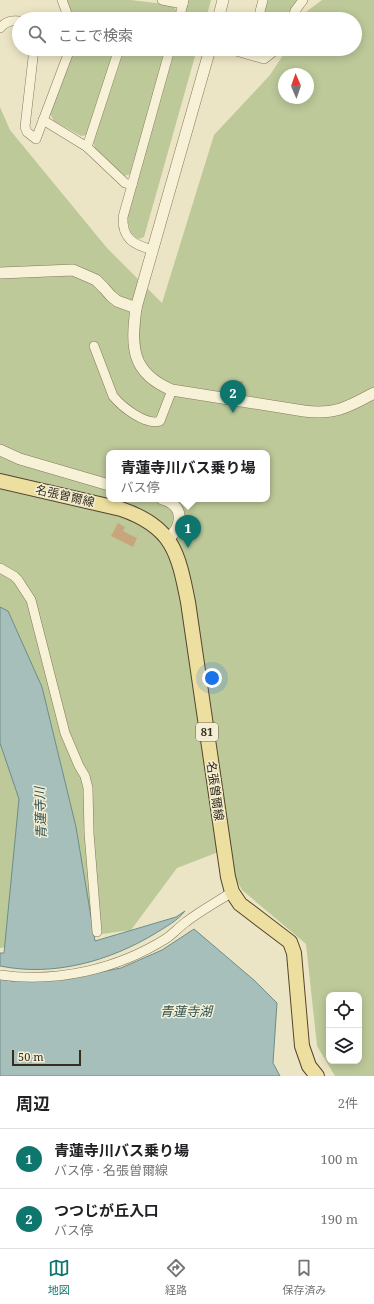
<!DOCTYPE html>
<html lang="ja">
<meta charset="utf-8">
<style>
:root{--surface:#fff;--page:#f6f6f6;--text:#202124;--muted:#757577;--line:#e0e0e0;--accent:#0f766e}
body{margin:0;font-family:"Noto Serif","Noto Sans JP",serif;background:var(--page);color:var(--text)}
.controls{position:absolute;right:12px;bottom:12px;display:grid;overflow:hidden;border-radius:8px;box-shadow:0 2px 10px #0003}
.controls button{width:36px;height:36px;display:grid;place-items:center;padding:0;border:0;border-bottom:1px solid var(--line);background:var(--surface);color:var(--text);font:20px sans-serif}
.compass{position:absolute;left:278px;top:68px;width:36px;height:36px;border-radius:50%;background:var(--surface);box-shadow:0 2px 10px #0003;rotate:358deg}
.scale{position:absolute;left:12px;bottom:10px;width:69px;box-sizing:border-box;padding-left:4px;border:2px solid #362d1f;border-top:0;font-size:11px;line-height:14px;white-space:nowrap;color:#362d1f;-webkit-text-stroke:3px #f4efd4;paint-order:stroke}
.you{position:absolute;left:212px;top:678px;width:14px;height:14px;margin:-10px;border:3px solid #fff;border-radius:50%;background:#1a73e8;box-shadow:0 0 0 6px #1a73e833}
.badge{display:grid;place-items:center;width:26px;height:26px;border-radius:50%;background:var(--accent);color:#fff;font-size:13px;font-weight:700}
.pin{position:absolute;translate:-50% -33px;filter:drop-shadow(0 1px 2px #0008)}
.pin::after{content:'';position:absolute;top:21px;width:14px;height:12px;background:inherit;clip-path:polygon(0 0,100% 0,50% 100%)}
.popup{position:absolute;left:106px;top:450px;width:164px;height:52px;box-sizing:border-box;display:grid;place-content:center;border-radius:8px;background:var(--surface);filter:drop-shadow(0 1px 3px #0005);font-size:13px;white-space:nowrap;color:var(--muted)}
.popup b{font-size:15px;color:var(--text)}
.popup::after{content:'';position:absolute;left:50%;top:100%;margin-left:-8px;border:8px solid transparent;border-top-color:var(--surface)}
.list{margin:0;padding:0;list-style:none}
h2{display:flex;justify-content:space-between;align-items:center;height:52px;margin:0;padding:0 16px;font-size:17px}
h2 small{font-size:13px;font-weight:400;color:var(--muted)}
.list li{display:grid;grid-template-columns:26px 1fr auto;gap:12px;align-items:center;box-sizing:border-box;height:60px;padding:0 16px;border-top:1px solid var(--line)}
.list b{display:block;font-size:15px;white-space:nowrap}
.list p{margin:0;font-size:13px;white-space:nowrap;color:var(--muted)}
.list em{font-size:13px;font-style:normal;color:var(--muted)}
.icon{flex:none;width:22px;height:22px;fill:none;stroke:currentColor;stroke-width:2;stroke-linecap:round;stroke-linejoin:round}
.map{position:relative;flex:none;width:374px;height:1076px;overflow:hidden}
.search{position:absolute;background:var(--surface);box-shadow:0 2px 10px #0003;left:12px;right:12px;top:12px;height:44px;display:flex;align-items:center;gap:10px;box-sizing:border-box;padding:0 14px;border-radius:22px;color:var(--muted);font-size:15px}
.sheet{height:172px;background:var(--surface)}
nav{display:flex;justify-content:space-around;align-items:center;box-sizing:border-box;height:56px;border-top:1px solid var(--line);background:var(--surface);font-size:11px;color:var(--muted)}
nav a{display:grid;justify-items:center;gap:2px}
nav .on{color:var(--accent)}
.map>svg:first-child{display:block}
.green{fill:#bdc999;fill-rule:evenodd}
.water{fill:#a6bfbb;stroke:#6d8d89}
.building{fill:#c8a67d}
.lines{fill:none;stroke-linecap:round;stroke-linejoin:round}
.minor-casing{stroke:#86785c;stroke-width:10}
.tertiary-casing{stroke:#86785c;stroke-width:12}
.primary-casing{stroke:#544530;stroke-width:16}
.minor{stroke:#f7f2d7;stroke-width:9}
.tertiary{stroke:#f7f2d7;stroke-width:11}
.primary{stroke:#eddf9f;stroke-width:14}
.labels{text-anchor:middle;stroke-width:3;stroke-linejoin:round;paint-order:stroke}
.shield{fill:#f4efd4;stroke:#6f6755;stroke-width:1}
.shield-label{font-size:11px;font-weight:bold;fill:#362d1f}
.street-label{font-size:12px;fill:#362d1f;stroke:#f4efd4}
.water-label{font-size:13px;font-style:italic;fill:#2f5355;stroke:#f4efd4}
</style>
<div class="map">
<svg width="374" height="1076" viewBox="0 0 374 1076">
<rect width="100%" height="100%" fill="#ece5c5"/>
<!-- green -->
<g class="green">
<polygon points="68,0 131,0 172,5 177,11 175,19 73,19 66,2"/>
<polygon points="188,0 211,0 206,19 183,19"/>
<polygon points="268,0 297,0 291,8 288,19 262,19"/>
<path d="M322,0H374V1076H335L317,1046L306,944L242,890L221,851L177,868L131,930L0,948V107L10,130L107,248L162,303L214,135L270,75L287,49H355V19H302L306,12ZM284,74H308V98H284ZM109,453H267V499H109ZM329,995H359V1061H329Z"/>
<polygon points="75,49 113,49 115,52 87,135 81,136 54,121 50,114"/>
<polygon points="129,49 160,53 164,58 131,174 124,176 95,148 93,142 123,53"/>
<path d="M175,49H197L144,237L139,239C131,236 129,227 127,219Z"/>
</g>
<!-- water -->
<g class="water">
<path d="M0,607L8,611L42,687L76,827L95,941L176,917L185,911C177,921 167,926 156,933C110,961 54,977 0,966V953H4L19,799L0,743Z"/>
<polygon points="194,929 255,981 277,1003 273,1063 280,1076 0,1076 0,979 13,981 70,978 121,968 162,950"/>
</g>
<!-- building -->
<g class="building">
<polygon points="234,381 243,381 243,386 241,386 241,394 227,394 226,384 234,384"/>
<polygon points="118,523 125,527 123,531 137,538 133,547 111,536"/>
</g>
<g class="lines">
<defs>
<g id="minor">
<polyline points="62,0 69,19"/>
<polyline points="162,0 183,4"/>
<polyline points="179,19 184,0"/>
<polyline points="258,19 263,0"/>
<polyline points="292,19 295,11 303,0"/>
<path d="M0,28C5,22 11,20 19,21"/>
<polyline points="34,49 25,127 27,132 36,139 70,49"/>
<polyline points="229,49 264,59 277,49"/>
<polyline points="43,120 87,147 125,183 132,185"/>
<polyline points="87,147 119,49"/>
<path d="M153,250C134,245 122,239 123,217L170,49"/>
<path d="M94,346L113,396C122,407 146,426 160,421L172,390"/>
<polyline points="0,568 14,576 18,580 31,600 65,733 79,766 85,776 88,788 89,833 97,932"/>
<path d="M0,975C58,983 118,969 167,938C174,933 179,927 186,922C200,911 217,902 232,892"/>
</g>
<g id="tertiary">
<polyline points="218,19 223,0"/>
<path d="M210,49L136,308C131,347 131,373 172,390L304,411C335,415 348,407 374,393"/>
<polyline points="0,273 73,270 96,280 104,288 111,296 117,301 136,308"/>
<polyline points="0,450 20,459 109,485"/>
<path d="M162,499C185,505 183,526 168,539"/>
</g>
<path id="primary" d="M0,481L121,509C173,527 178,552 188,602L228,877L232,892L240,904L290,942L294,953L302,1046L309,1066L317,1076"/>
</defs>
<!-- minor casing -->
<use href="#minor" class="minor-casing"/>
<!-- tertiary casing -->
<use href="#tertiary" class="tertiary-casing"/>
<!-- primary casing -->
<use href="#primary" class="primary-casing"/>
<!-- minor -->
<use href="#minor" class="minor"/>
<!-- tertiary -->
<use href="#tertiary" class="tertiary"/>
<!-- primary -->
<use href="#primary" class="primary"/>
</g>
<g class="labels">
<!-- shield labels -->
<rect class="shield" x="196" y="723" width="22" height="18" rx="3"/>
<g class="shield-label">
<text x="207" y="736">81</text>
</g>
<!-- street labels -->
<g class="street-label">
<text transform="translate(65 496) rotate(13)" y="4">名張曽爾線</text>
<text transform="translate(215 791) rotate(82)" y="4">名張曽爾線</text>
</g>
<!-- water labels -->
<g class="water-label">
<text transform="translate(40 813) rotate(-92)" y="5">青蓮寺川</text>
<text x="186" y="1016">青蓮寺湖</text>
</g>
</g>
</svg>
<div class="controls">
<button><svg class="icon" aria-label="locate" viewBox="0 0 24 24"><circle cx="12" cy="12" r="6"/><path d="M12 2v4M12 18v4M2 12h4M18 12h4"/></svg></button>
<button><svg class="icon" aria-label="layers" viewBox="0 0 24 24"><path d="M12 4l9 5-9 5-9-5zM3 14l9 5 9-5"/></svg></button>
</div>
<svg class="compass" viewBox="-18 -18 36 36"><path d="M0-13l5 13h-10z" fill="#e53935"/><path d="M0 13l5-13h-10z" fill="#757577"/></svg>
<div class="scale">50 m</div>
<div class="you"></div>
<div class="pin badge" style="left:188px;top:548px">1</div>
<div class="popup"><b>青蓮寺川バス乗り場</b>バス停</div>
<div class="pin badge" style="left:233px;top:413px">2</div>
<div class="search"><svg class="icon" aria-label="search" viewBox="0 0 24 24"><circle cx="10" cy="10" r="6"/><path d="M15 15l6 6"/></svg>ここで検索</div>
</div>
<section class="sheet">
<h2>周辺<small>2件</small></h2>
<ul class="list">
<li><span class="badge">1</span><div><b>青蓮寺川バス乗り場</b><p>バス停 · 名張曽爾線</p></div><em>100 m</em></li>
<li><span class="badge">2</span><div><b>つつじが丘入口</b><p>バス停</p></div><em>190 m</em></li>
</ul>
</section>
<nav>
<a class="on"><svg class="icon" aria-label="map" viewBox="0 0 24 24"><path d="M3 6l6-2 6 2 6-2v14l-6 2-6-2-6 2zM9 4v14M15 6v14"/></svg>地図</a>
<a><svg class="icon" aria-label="directions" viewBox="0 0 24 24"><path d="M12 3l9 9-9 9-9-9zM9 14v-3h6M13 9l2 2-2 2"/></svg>経路</a>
<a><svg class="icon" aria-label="saved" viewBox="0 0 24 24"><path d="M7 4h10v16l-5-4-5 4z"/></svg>保存済み</a>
</nav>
